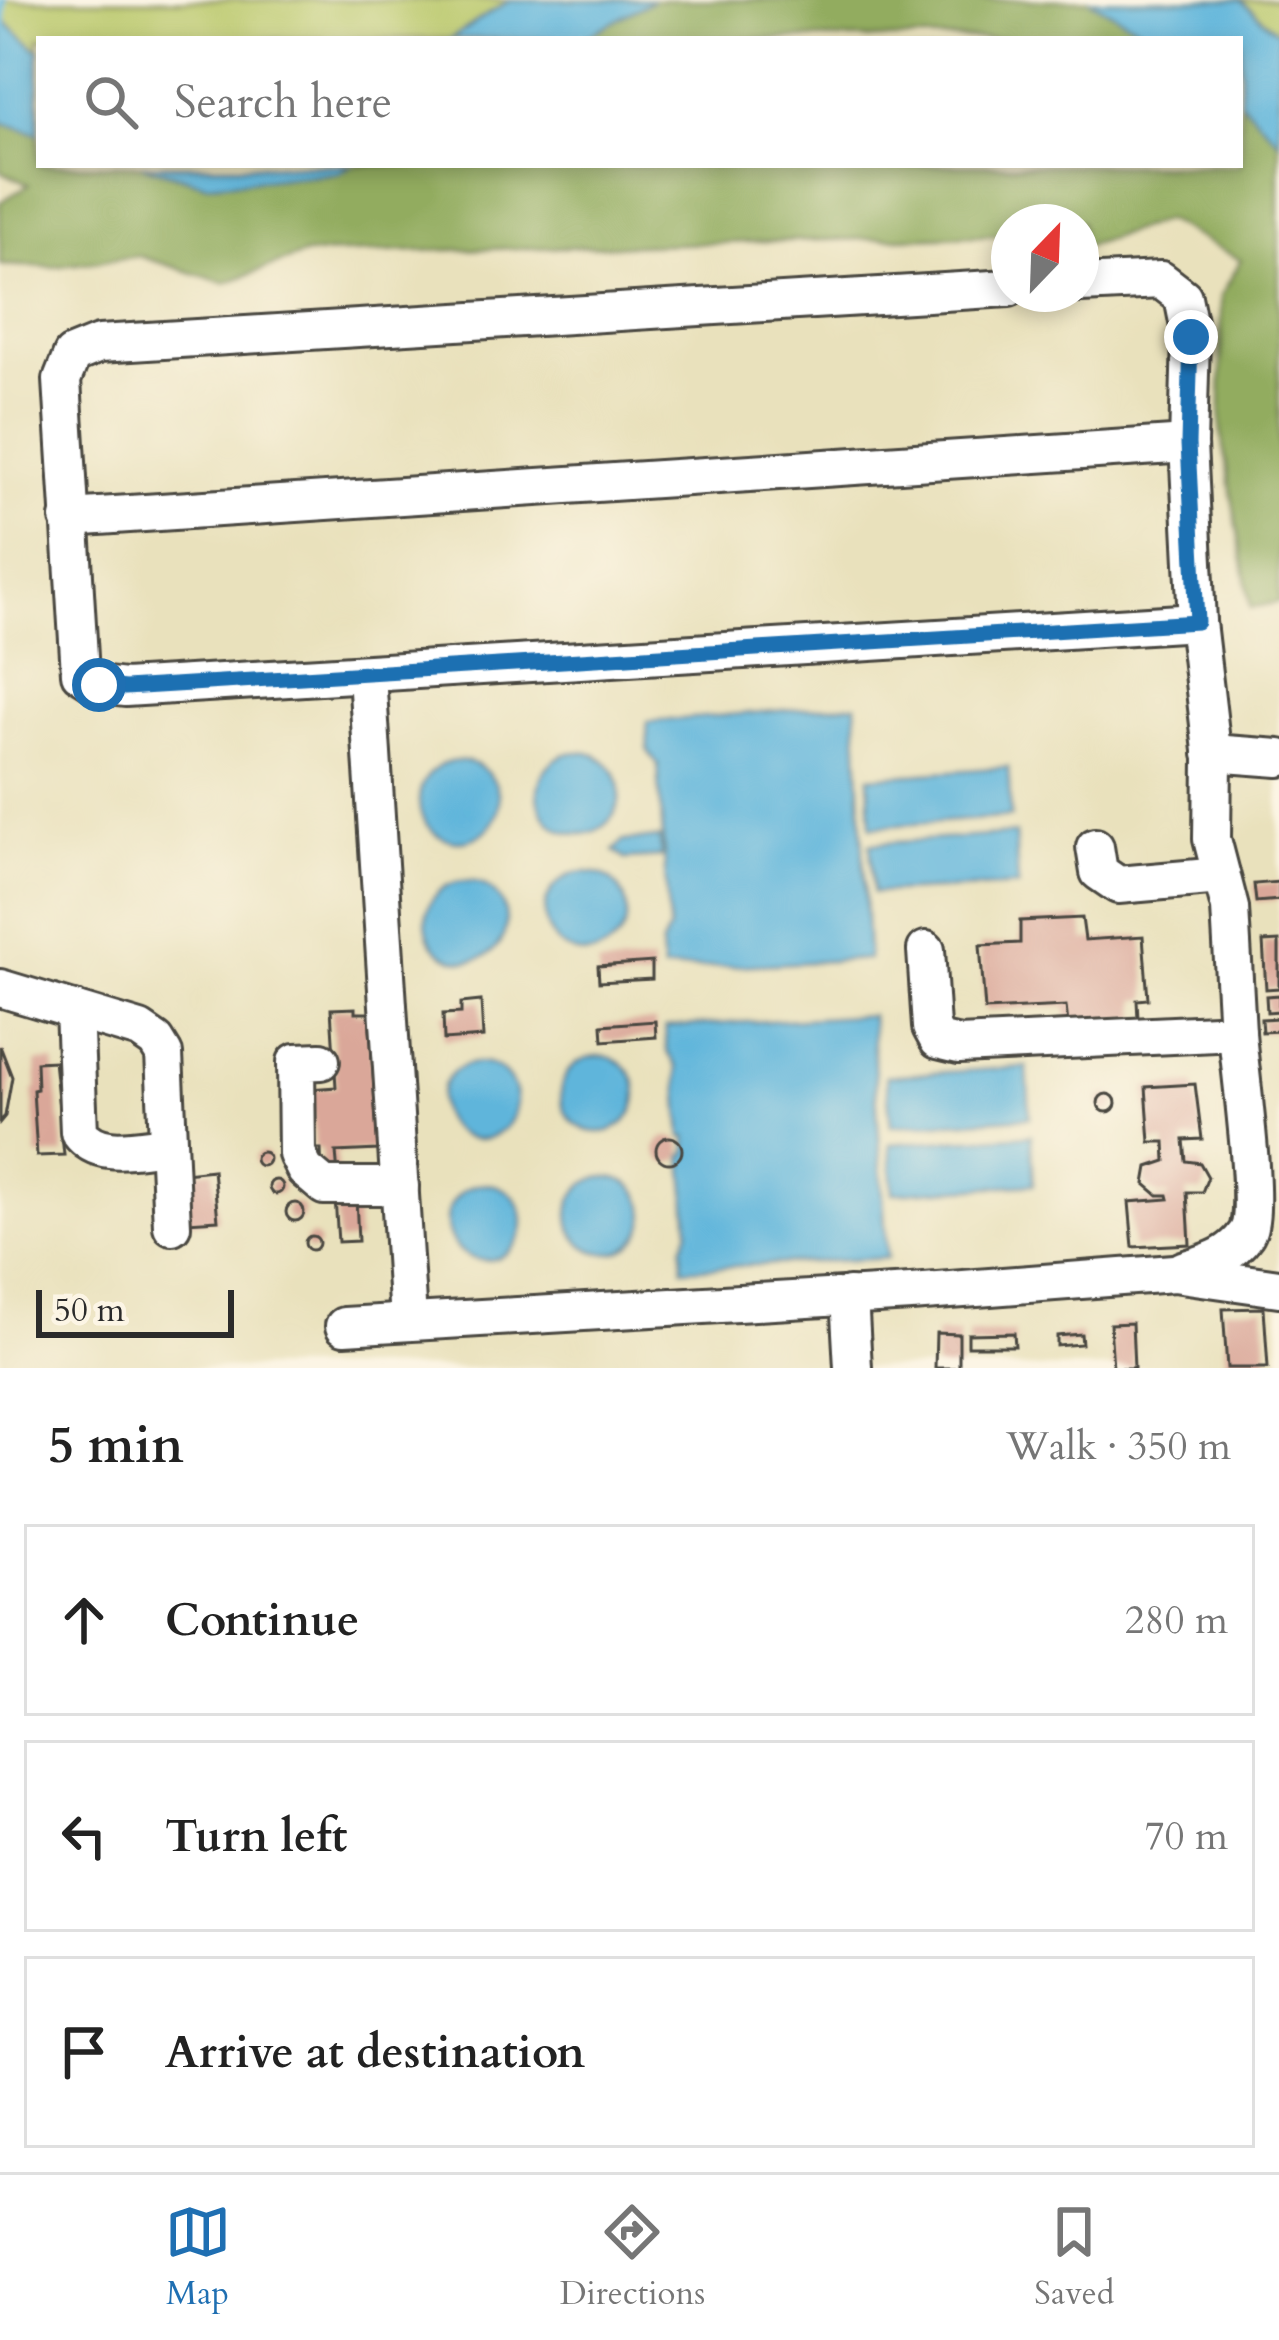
<!DOCTYPE html>
<meta charset="utf-8">
<style>
:root{--surface:#fff;--page:#f6f6f6;--text:#222;--muted:#767676;--line:#e0e0e0;--accent:#1f6fb2}
body{margin:0;font-family:Cardo,serif;background:var(--page);color:var(--text)}
.compass{position:absolute;left:991px;top:204px;width:108px;height:108px;border-radius:50%;background:var(--surface);box-shadow:0 6px 18px #0003;rotate:23deg}
.scale{position:absolute;left:36px;bottom:30px;width:198px;box-sizing:border-box;padding-left:12px;border:6px solid #2b2b2b;border-top:0;font-size:33px;line-height:42px;white-space:nowrap;color:#2b2b2b;-webkit-text-stroke:9px #fcf5e5;paint-order:stroke}
.stop{position:absolute;width:36px;height:36px;margin:-27px;border:9px solid #1f6fb2;border-radius:50%;background:#fff}
.stop.end{background:#1f6fb2;border-color:#fff;box-shadow:0 3px 12px #0008}
.list{margin:0;padding:0;list-style:none}
h2{display:flex;justify-content:space-between;align-items:center;height:156px;margin:0;padding:0 48px;font-size:51px}
h2 small{font-size:39px;font-weight:400;color:var(--muted)}
.list li{display:grid;grid-template-columns:78px 1fr auto;gap:36px;align-items:center;box-sizing:border-box;height:192px;margin:0 24px 24px;padding:0 24px;border:3px solid var(--line);border-radius:0px}
.list b{display:block;font-size:45px;white-space:nowrap}
.list em{font-size:39px;font-style:normal;color:var(--muted)}
.icon{flex:none;width:66px;height:66px;fill:none;stroke:currentColor;stroke-width:2;stroke-linecap:round;stroke-linejoin:round}
.map{position:relative;flex:none;width:1279px;height:1368px;overflow:hidden}
.search{position:absolute;background:var(--surface);box-shadow:0 6px 18px #0003;left:36px;right:36px;top:36px;height:132px;display:flex;align-items:center;gap:30px;box-sizing:border-box;padding:0 42px;border-radius:0px;color:var(--muted);font-size:45px}
.sheet{height:804px;background:var(--surface)}
nav{display:flex;justify-content:space-around;align-items:center;box-sizing:border-box;height:168px;border-top:3px solid var(--line);background:var(--surface);font-size:33px;color:var(--muted)}
nav a{display:grid;justify-items:center;gap:6px}
nav .on{color:var(--accent)}
.map>svg:first-child{display:block}
.green{fill:#b9c86a;stroke:#727a4a;stroke-width:3}
.forest{fill:#92ac5e;stroke:#5e6c44;stroke-width:3}
.water{fill:#5fb5db;stroke:#457083;stroke-width:3}
.lines{fill:none;stroke-linecap:round;stroke-linejoin:round}
.stream{stroke:#5fb5db;stroke-width:8}
.building{fill:#daa799}
.minor-casing{stroke:#484641;stroke-width:42}
.minor{stroke:#fff;stroke-width:36}
.route{stroke:#1f6fb2;stroke-width:15}
</style>
<div class="map">
<svg width="1279" height="1368" viewBox="0 0 1279 1368">
<rect width="100%" height="100%" fill="#fcf5e5"/>
<filter id="ink" filterUnits="userSpaceOnUse"><feTurbulence type="fractalNoise" baseFrequency=".00833" numOctaves="2"/><feDisplacementMap in="SourceGraphic" scale="24" xChannelSelector="R" yChannelSelector="G"/><feConvolveMatrix kernelMatrix="1 2 1 2 8 2 1 2 1" color-interpolation-filters="sRGB"/></filter>
<filter id="wash" filterUnits="userSpaceOnUse"><feTurbulence type="fractalNoise" baseFrequency=".004" numOctaves="4" result="noise"/><feDisplacementMap in="SourceGraphic" scale="48" xChannelSelector="R" yChannelSelector="G"/><feGaussianBlur stdDeviation="2.7" result="paint"/><feColorMatrix in="noise" values="0 0 0 0 0 0 0 0 0 0 0 0 0 0 0 0 0 1.4 0 .05"/><feComposite in="paint" operator="in"/></filter>
<g filter="url(#wash)">
<rect width="100%" height="100%" fill="#e9e1bc"/>
<!-- green -->
<g class="green">
<polygon points="0,0 510,0 450,39 39,39 39,51 3,21 0,23"/>
<polygon points="1240,0 1279,0 1279,33"/>
</g>
<!-- forest -->
<g class="forest">
<polygon points="653,0 1089,0 1160,39 582,39"/>
<polygon points="1240,101 1279,141 1279,602 1251,608 1221,432 1221,296 1241,260 1165,220 1083,247 1081,222 1009,222 1009,235 306,254 225,283 139,256 52,267 0,265 0,202 29,185 0,171 0,122 39,134 39,165 142,165 206,184 338,173 352,165 1240,165"/>
</g>
<!-- water -->
<g class="water">
<polygon points="510,0 653,0 582,39 450,39"/>
<polygon points="1089,0 1240,0 1279,33 1279,141 1240,101 1240,39 1160,39"/>
<polygon points="3,20 39,51 39,134 0,122"/>
<polygon points="142,165 352,165 338,173 206,184"/>
<polygon points="856,704 868,959 663,970 661,946 669,929 658,765 648,751 647,722"/>
<circle cx="579" cy="793" r="41"/>
<circle cx="459" cy="801" r="40"/>
<polygon points="1008,767 1011,817 871,827 869,777"/>
<polygon points="1015,834 1018,886 873,893 870,844"/>
<polygon points="660,838 661,857 625,859 614,851 623,841"/>
<circle cx="586" cy="913" r="41"/>
<circle cx="466" cy="921" r="40"/>
<polygon points="871,1015 887,1258 683,1269 682,1247 689,1231 683,1155 687,1153 687,1137 682,1137 677,1067 667,1051 665,1027"/>
<circle cx="599" cy="1094" r="38"/>
<circle cx="478" cy="1101" r="38"/>
<polygon points="1027,1067 1030,1117 891,1126 886,1076"/>
<polygon points="1031,1135 1034,1184 893,1193 890,1144"/>
<circle cx="607" cy="1215" r="38"/>
<circle cx="485" cy="1222" r="38"/>
</g>
<g class="lines">
<!-- stream -->
<polyline class="stream" points="2,0 3,28"/>
</g>
<g id="blocks">
<!-- building -->
<g class="building">
<polygon points="1279,882 1279,900 1256,902 1254,884"/>
<polygon points="1082,918 1085,940 1143,936 1148,999 1137,1000 1138,1019 1068,1024 1066,1006 985,1010 980,945 1020,943 1020,921"/>
<polygon points="1279,941 1279,988 1266,989 1263,942"/>
<polygon points="652,962 652,979 599,982 598,966"/>
<polygon points="1279,995 1279,1011 1267,1012 1266,996"/>
<polygon points="481,1001 483,1037 444,1040 443,1014 461,1013 461,1003"/>
<polygon points="355,1008 355,1013 369,1013 378,1150 336,1152 338,1176 322,1173 321,1149 315,1149 311,1089 336,1087 331,1009"/>
<polygon points="1279,1018 1279,1031 1262,1032 1261,1019"/>
<polygon points="655,1021 656,1037 603,1041 602,1025"/>
<polygon points="0,1046 12,1077 5,1116 0,1122"/>
<polygon points="54,1061 64,1155 37,1156 33,1090 37,1089 36,1062"/>
<polygon points="1195,1084 1202,1139 1184,1140 1186,1161 1200,1163 1208,1177 1202,1192 1187,1192 1190,1244 1133,1247 1129,1202 1169,1199 1168,1195 1158,1195 1145,1184 1148,1167 1166,1161 1165,1142 1150,1142 1146,1087"/>
<circle cx="1107" cy="1103" r="9"/>
<circle cx="669" cy="1150" r="13"/>
<circle cx="262" cy="1159" r="7"/>
<polygon points="213,1170 218,1220 187,1222 184,1173"/>
<circle cx="276" cy="1187" r="7"/>
<polygon points="356,1197 358,1241 338,1242 335,1198"/>
<circle cx="295" cy="1212" r="9"/>
<circle cx="312" cy="1243" r="7"/>
<polygon points="1264,1308 1268,1368 1227,1368 1223,1309"/>
<polygon points="1132,1323 1134,1368 1113,1368 1110,1324"/>
<polygon points="936,1333 959,1334 959,1368 935,1368"/>
<polygon points="1014,1333 1015,1346 968,1346 968,1334"/>
<polygon points="1081,1334 1082,1344 1057,1346 1057,1336"/>
</g>
</g>
</g>
<g filter="url(#ink)">
<use href="#blocks" fill-opacity="0" stroke="#484641" stroke-width="3"/>
<g class="lines">
<defs>
<g id="minor">
<polyline points="1081,284 1161,280 1183,297 1191,337 1188,444 1197,622 1213,759 1212,839 1230,908 1237,1032"/>
<polyline points="1009,288 99,344 72,355 62,380 80,673 99,685 125,688 1197,622"/>
<polyline points="69,518 1188,444"/>
<polyline points="367,675 408,1320"/>
<polyline points="1212,753 1279,758"/>
<polyline points="1095,847 1099,872 1118,885 1221,876"/>
<path d="M926,950L931,1027L938,1040L959,1045L1237,1032C1239,1066 1261,1214 1246,1234C1230,1257 1208,1262 1183,1270"/>
<polyline points="0,988 140,1030 156,1041 164,1054 172,1226"/>
<path d="M74,1010L79,1132C99,1160 138,1147 168,1145"/>
<polyline points="321,1061 296,1062 297,1154 305,1170 324,1186 400,1186"/>
<polyline points="849,1296 853,1368"/>
<polyline points="344,1326 911,1293 1174,1273 1279,1288"/>
</g>
</defs>
<!-- minor casing -->
<use href="#minor" class="minor-casing"/>
<!-- minor -->
<use href="#minor" class="minor"/>
</g>
</g>
<g class="lines" filter="url(#ink)">
<!-- route -->
<polyline class="route" points="99,685 125,688 1197,622 1188,444 1191,337"/>
</g>
</svg>
<svg class="compass" viewBox="-18 -18 36 36"><path d="M0-13l5 13h-10z" fill="#e53935"/><path d="M0 13l5-13h-10z" fill="#767676"/></svg>
<div class="scale">50 m</div>
<div class="stop" style="left:99px;top:685px"></div>
<div class="stop end" style="left:1191px;top:337px"></div>
<div class="search"><svg class="icon" aria-label="search" viewBox="0 0 24 24"><circle cx="10" cy="10" r="6"/><path d="M15 15l6 6"/></svg>Search here</div>
</div>
<section class="sheet">
<h2>5 min<small>Walk · 350 m</small></h2>
<ul class="list">
<li><svg class="icon" aria-label="ahead" viewBox="0 0 24 24"><path d="M12 20V5M6 11l6-6 6 6"/></svg><div><b>Continue</b></div><em>280 m</em></li>
<li><svg class="icon" aria-label="left" viewBox="0 0 24 24"><path d="M17 20v-9H6M10 6l-5 5 5 5"/></svg><div><b>Turn left</b></div><em>70 m</em></li>
<li><svg class="icon" aria-label="arrive" viewBox="0 0 24 24"><path d="M6 21V4h12l-3 4 3 4H6"/></svg><div><b>Arrive at destination</b></div></li>
</ul>
</section>
<nav>
<a class="on"><svg class="icon" aria-label="map" viewBox="0 0 24 24"><path d="M3 6l6-2 6 2 6-2v14l-6 2-6-2-6 2zM9 4v14M15 6v14"/></svg>Map</a>
<a><svg class="icon" aria-label="directions" viewBox="0 0 24 24"><path d="M12 3l9 9-9 9-9-9zM9 14v-3h6M13 9l2 2-2 2"/></svg>Directions</a>
<a><svg class="icon" aria-label="saved" viewBox="0 0 24 24"><path d="M7 4h10v16l-5-4-5 4z"/></svg>Saved</a>
</nav>
